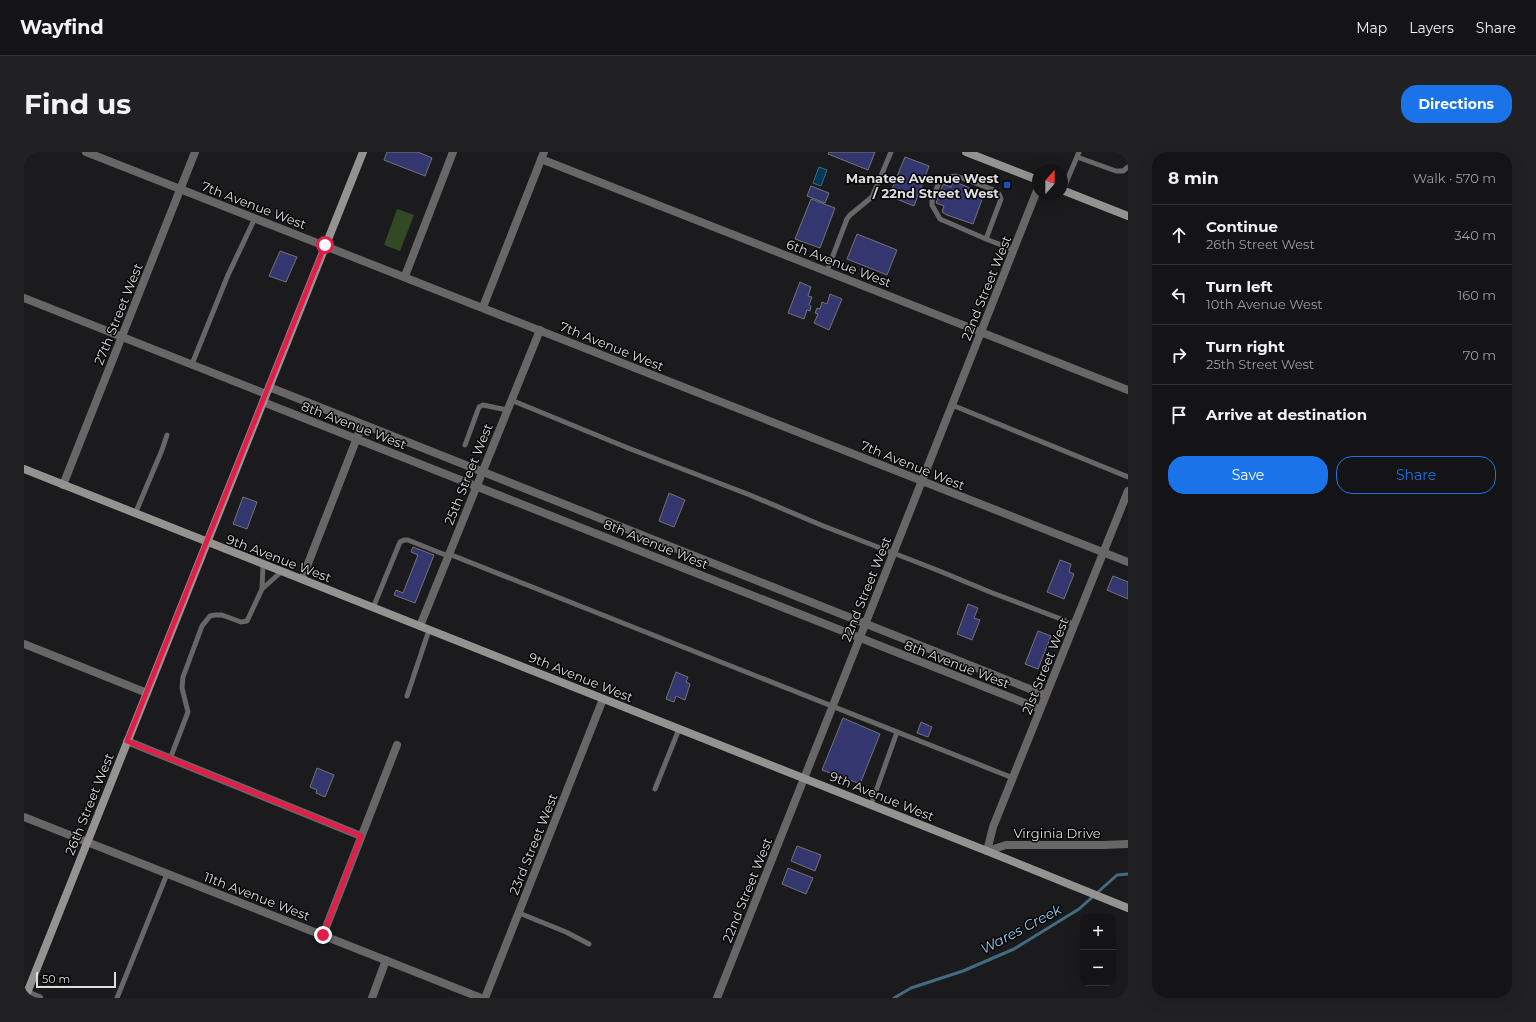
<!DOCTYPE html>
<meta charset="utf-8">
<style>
:root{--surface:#141416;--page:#212123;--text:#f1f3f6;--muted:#9d9ea1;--line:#333335;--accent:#1a73e8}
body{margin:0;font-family:Montserrat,sans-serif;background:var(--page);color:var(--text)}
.controls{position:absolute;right:12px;bottom:12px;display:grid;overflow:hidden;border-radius:8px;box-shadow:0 4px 16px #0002}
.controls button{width:36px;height:36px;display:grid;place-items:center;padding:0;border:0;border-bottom:1px solid var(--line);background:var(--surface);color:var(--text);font:20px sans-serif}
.compass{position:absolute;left:1008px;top:12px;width:36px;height:36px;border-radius:50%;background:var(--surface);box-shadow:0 4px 16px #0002;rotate:21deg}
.scale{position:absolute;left:12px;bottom:10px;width:80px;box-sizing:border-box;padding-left:4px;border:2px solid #dedee0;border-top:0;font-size:11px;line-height:14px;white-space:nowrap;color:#dedee0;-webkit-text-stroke:3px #060607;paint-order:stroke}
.stop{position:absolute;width:12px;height:12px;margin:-9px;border:3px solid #e11d48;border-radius:50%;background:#fff}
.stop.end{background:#e11d48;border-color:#fff;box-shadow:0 1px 4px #0008}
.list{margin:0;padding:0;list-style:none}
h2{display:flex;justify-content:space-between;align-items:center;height:52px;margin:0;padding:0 16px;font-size:17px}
h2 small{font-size:13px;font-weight:400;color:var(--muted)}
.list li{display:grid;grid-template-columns:26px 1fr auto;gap:12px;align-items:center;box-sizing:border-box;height:60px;padding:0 16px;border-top:1px solid var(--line)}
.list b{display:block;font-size:15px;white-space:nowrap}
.list p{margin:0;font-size:13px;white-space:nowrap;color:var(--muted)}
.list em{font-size:13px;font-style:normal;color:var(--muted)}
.actions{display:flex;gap:8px;padding:12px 16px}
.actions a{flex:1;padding:9px 0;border:1px solid var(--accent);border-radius:16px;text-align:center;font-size:14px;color:var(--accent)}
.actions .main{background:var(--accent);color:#fff}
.icon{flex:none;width:22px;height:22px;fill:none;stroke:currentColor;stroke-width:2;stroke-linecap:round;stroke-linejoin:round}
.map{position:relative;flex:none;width:1104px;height:846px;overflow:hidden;border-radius:16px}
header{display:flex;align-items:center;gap:24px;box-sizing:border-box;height:56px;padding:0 20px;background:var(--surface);border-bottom:1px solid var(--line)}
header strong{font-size:19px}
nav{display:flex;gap:22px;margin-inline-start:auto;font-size:14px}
.intro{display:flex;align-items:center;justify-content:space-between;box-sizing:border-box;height:96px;padding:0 24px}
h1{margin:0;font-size:28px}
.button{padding:10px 18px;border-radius:16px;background:var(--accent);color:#fff;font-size:14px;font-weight:700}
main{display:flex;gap:24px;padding:0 24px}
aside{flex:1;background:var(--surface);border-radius:16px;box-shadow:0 4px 16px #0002}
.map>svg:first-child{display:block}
.green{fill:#314a25}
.water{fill:#003857;stroke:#436a80}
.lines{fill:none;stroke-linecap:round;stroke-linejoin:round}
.stream{stroke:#436a80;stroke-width:3}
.building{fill:#34366f;stroke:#727376}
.lane{stroke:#686666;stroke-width:5}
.street{stroke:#686666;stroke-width:8}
.secondary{stroke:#959292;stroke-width:8}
.route{stroke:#e11d48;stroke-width:5}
.transit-dot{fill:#1a4fb4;stroke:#060607;stroke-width:1.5}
.labels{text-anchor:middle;stroke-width:3;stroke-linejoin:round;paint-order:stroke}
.poi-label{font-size:13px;font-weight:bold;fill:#dedee0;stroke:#060607;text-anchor:end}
.street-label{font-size:13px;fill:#dedee0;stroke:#060607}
.water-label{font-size:14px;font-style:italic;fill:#9bcdf4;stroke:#060607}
</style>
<header>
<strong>Wayfind</strong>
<nav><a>Map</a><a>Layers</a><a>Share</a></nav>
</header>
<div class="intro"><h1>Find us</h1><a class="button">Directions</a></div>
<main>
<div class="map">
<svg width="1104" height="846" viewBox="0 0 1104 846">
<rect width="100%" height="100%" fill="#1b1b1e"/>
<!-- green -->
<polygon class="green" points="373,57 390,63 376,99 360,93"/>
<!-- water -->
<polygon class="water" points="795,15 803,18 797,34 789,31"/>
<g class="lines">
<!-- stream -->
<polyline class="stream" points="870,846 887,836 939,819 990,797 1055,757 1093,723 1104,722"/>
</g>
<!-- building -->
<g class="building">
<polygon points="363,0 394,0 408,6 401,24 360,8"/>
<polygon points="805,0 851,0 844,18 804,2"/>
<polygon points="881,5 905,14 890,54 865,44"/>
<polygon points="929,30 934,31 960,42 949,72 923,63 918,60 920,54 912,51 919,32 927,35"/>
<polygon points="787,34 805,41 801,51 783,44"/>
<polygon points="787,47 811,56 796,96 771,87"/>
<polygon points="833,82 873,98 863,123 823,107"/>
<polygon points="256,99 273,105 262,130 245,124"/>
<polygon points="776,130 787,135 784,144 788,145 785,153 787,154 786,159 783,158 780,167 764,161"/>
<polygon points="806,142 818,147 805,178 790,171 794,162 791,161 793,156 796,157 798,150 803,152"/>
<polygon points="645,341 661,348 650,375 635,369"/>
<polygon points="219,345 233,350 223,377 209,372"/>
<polygon points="389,395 410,403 391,451 370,443 372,438 379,441 394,403 387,400"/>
<polygon points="1036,408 1047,412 1045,420 1050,422 1040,447 1023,440"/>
<polygon points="1089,424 1104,430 1104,447 1083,438"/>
<polygon points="944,452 954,456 950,466 956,468 948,488 933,482"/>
<polygon points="1014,479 1027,484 1014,517 1001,512"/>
<polygon points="652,520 664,525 662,530 666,532 661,548 652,544 650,550 642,547"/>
<polygon points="819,566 856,582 836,632 821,626 820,628 814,625 814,624 798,618"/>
<polygon points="897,570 908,575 904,585 893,581"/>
<polygon points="293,616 310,623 301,645 292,641 293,638 286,635"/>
<polygon points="773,694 797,703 791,719 767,709"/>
<polygon points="764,716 789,726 782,742 758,732"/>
</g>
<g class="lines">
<!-- lane -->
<g class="lane">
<polyline points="1053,5 1092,19 1099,19 1104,15"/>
<polyline points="1039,38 1055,0"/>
<polyline points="962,87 916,67 908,53 908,49 912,38 915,30 919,27 925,25 932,24 970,38 975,42 977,47 962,87 990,98"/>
<polyline points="803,119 823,67 826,63 848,45 867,0"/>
<polyline points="168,212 204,123 231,66"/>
<polyline points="487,248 604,296 726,343 797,373 913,418 966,440 1050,472"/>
<polyline points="928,253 1104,325"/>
<polyline points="441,293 455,255 459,253 483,258"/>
<polyline points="111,362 138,298 143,283"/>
<polyline points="425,402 989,626"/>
<polyline points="238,437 257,420"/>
<polyline points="349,456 376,390 380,388 384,388 424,404"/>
<polyline points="383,544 405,478"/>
<polyline points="146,607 164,560 158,536 159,525 178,474 186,464 191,463 198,463 217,470 223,469 238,437 239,413"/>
<polyline points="631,637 655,577"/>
<polyline points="847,653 873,580"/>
<polyline points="495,761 542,780 565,792"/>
<polyline points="93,846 143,722"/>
</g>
<!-- street -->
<g class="street">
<polyline points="62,0 1104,410"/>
<polyline points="517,7 1104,238"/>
<polyline points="381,124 429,0"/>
<polyline points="0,146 242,242"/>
<polyline points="459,155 520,0"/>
<polyline points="245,235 1021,543"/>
<polyline points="239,250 1016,557"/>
<polyline points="39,333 171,0"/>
<polyline points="278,427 338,273"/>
<polyline points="396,474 516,178"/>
<polyline points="0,492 123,541"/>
<polyline points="103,589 337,684"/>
<polyline points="0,665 457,846"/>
<polyline points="963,699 969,675 1104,339"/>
<polyline points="963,699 982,693 1079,693 1104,692"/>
<polyline points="299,783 373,593"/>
<polyline points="0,840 15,846"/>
<polyline points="348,846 362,808"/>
<polyline points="461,846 579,547"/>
<polyline points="693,846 1014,36"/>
</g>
<!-- secondary -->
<g class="secondary">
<polyline points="942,0 1014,28"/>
<polyline points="1038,38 1104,64"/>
<polyline points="0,317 963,699 1104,756"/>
<polyline points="1,846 339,0"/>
</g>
</g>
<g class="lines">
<!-- route -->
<polyline class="route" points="299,783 337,684 103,589 301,93"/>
</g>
<!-- markers -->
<rect class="transit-dot" x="979" y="29" width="8" height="8" rx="2"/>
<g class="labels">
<!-- poi labels -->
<g class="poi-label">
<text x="975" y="31">Manatee Avenue West<tspan x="975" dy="15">/ 22nd Street West</tspan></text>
</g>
<!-- street labels -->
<g class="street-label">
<text transform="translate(230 53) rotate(21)" y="5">7th Avenue West</text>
<text transform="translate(815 111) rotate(21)" y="5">6th Avenue West</text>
<text transform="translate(962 136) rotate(-68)" y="5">22nd Street West</text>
<text transform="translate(94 162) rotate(-68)" y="5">27th Street West</text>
<text transform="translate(588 194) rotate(22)" y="5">7th Avenue West</text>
<text transform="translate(330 273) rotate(21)" y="5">8th Avenue West</text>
<text transform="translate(889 313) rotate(22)" y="5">7th Avenue West</text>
<text transform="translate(444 322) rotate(-68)" y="5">25th Street West</text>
<text transform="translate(632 392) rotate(22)" y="5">8th Avenue West</text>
<text transform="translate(255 406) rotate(21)" y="5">9th Avenue West</text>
<text transform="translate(842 437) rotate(-68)" y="5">22nd Street West</text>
<text transform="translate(933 512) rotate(21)" y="5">8th Avenue West</text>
<text transform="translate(1021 514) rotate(-68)" y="5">21st Street West</text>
<text transform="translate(557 525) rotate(22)" y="5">9th Avenue West</text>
<text transform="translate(858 644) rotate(22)" y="5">9th Avenue West</text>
<text transform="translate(65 652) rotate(-68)" y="5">26th Street West</text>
<text x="1033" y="686">Virginia Drive</text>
<text transform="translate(509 692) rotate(-68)" y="5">23rd Street West</text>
<text transform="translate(723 738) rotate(-68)" y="5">22nd Street West</text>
<text transform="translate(233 744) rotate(21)" y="5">11th Avenue West</text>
</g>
<!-- water labels -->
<g class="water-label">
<text transform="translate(997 777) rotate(-28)" y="5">Wares Creek</text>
</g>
</g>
</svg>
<div class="controls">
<button>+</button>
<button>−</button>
</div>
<svg class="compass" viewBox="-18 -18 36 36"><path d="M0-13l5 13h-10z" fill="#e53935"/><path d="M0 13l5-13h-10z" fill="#9d9ea1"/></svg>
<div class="scale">50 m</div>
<div class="stop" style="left:301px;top:93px"></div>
<div class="stop end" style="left:299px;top:783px"></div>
</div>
<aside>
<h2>8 min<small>Walk · 570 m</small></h2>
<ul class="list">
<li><svg class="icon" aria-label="ahead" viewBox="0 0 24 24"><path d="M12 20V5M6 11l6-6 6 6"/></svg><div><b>Continue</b><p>26th Street West</p></div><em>340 m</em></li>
<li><svg class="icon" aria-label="left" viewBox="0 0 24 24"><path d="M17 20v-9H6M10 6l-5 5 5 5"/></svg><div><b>Turn left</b><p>10th Avenue West</p></div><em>160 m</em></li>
<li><svg class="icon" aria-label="right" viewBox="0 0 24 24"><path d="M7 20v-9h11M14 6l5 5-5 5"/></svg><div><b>Turn right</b><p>25th Street West</p></div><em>70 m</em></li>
<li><svg class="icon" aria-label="arrive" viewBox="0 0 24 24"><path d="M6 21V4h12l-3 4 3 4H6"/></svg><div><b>Arrive at destination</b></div></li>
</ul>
<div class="actions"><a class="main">Save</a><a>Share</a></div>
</aside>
</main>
